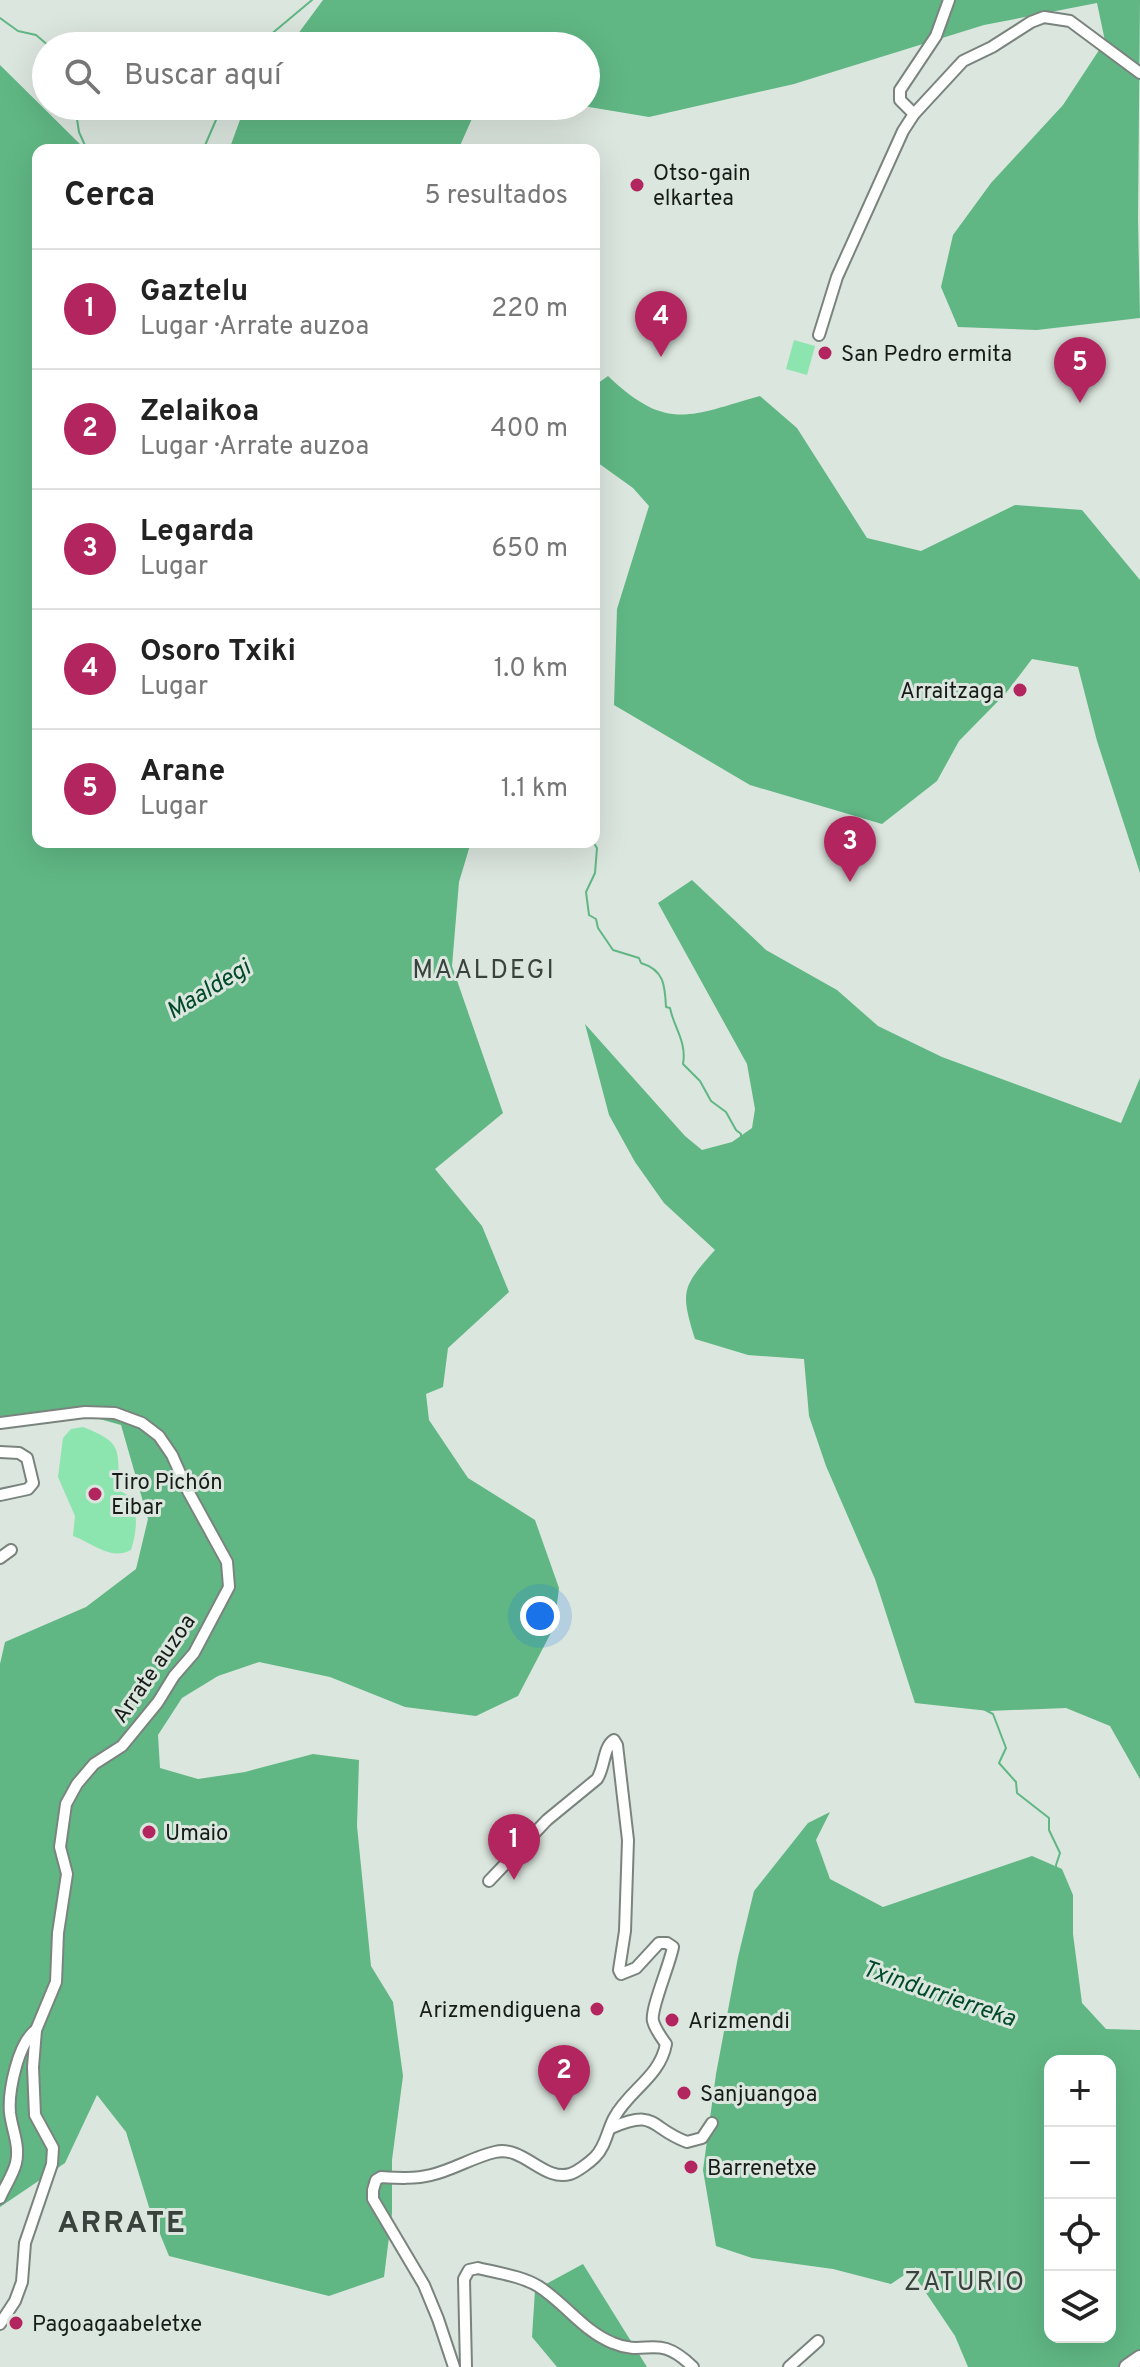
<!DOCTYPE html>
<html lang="es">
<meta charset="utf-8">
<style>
:root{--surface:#fff;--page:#f6f6f6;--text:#222;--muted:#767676;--line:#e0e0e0;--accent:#b2255f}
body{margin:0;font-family:Overpass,sans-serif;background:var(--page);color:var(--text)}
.controls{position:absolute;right:24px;bottom:24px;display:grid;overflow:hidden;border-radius:16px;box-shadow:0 8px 32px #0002}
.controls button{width:72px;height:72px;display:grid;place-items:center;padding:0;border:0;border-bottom:2px solid var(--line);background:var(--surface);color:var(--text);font:40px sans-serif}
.you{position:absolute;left:540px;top:1616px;width:28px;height:28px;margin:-20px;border:6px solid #fff;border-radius:50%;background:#1a73e8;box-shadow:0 0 0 12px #1a73e833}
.badge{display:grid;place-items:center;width:52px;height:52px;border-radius:50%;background:var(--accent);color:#fff;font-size:26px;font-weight:700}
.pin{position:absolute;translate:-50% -66px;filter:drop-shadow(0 2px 4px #0008)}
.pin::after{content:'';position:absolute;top:42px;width:28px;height:24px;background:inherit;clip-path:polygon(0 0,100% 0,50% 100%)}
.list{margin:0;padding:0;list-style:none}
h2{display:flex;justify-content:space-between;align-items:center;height:104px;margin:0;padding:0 32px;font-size:34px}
h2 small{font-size:26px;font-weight:400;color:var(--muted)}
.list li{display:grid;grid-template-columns:52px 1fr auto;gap:24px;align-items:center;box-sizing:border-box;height:120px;padding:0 32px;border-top:2px solid var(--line)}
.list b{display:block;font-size:30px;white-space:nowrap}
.list p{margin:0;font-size:26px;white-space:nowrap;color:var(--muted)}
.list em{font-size:26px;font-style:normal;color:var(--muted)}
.icon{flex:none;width:44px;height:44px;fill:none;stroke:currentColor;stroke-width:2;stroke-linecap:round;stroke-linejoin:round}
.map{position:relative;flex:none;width:1140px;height:2367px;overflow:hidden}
.search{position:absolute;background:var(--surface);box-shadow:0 8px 32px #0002;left:32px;top:32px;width:568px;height:88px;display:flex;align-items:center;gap:20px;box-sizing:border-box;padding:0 28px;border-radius:44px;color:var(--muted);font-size:30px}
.panel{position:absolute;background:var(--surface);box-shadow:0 8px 32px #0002;left:32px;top:144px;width:568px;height:704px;border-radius:16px}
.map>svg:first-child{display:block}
.green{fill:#8ce4ae}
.forest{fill:#60b784;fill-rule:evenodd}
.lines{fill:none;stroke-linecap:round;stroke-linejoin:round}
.stream{stroke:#60b784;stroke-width:2}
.minor-casing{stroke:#7a847e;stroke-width:14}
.highway-casing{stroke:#7a847e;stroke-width:18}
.minor{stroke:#fff;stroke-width:10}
.highway{stroke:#fff;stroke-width:14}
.poi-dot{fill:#b2255f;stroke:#dbe6de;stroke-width:3}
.labels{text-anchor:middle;stroke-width:6;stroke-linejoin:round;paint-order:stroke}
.poi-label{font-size:22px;fill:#181c19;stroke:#dbe6de;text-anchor:start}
.street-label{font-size:22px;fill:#181c19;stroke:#dbe6de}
.water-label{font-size:24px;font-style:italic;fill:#014a29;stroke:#dbe6de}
.quarter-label{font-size:26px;letter-spacing:2px;fill:#39423c;stroke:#dbe6de}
.district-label{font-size:30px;font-weight:bold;letter-spacing:2px;fill:#39423c;stroke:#dbe6de}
</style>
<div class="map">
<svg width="1140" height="2367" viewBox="0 0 1140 2367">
<rect width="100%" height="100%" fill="#dbe6de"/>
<!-- green -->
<g class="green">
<polygon points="794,340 815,346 807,375 786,369"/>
<path d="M83,1427C126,1444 116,1450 120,1491L131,1497C138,1516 137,1531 131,1550C110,1561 93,1543 73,1536L75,1516L58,1477L63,1438L71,1429Z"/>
</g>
<!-- forest -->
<g class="forest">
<polygon points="323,0 1140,0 1138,219 1140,318 1037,330 958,327 941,287 953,235 991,183 1063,105 1105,41 1097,3 984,25 794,84 649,117 583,106 586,106 586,46 289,46"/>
<polygon points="0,65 86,150 38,150 38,842 471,842 459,882 452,966 503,1113 435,1169 482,1226 509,1292 448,1348 443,1387 426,1394 429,1420 468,1478 535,1520 559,1588 554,1627 518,1696 476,1716 405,1707 330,1677 259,1662 218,1676 182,1698 158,1735 160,1768 198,1779 245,1772 313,1754 359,1760 357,1826 371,1966 393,2002 403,2076 392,2160 392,2213 384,2277 329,2296 169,2256 149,2207 126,2132 97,2095 65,2163 0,2207 0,1664 5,1642 86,1607 136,1569 148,1519 121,1425 96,1418 0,1417"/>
<polygon points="245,106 503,106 475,112 458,150 229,150"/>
<path d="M608,376C667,432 689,416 760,396L797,428L867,538L921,551L1015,505L1082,510L1140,580V873L1097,741L1078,667L1032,659L1006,693L959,741L937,781L882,824L750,785L614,705L617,609L649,506L633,488L594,460V386Z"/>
<path d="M692,880L766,950L837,990L878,1026L942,1057L1121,1123L1140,1078V1779L1110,1726L1066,1708L989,1711L915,1703L875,1579L826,1466L809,1416L804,1359L748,1355L695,1339C680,1291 682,1287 715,1250L664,1203L635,1162L609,1115L585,1024L685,1136L702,1150L732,1142L752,1128L755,1109L747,1064L658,903Z"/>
<path d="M830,1812L816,1840L830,1879L883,1907L1032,1856L1062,1869L1073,1895V1934L1082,2003L1106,2029L1140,2030V2367H968L955,2336L918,2281L916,2267L891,2284L833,2269L752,2258L716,2246L703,2170L716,2074L738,1957L754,1891L808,1823ZM1050,2061H1110V2337H1050Z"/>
<polygon points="583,2264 647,2367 557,2367 532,2337 535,2290"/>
</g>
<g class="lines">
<!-- stream -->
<g class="stream">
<polyline points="0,18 18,31 36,35 49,46"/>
<polyline points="257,46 312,0"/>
<polyline points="75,106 79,132 87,150"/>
<polyline points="203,150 222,106"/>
<polyline points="0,546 13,536 38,544"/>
<path d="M593,842L597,848L595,873L586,892L589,915L596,919L598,928L613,950L639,958L641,963C664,970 665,985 666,1007L670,1008C674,1028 687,1042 683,1064L700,1081L711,1101L726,1112L736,1130L741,1134V1140L751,1154L761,1162L769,1174L783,1185L794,1213L808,1234L807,1239L814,1255L811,1261L814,1285L811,1294L816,1306L822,1310L836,1335L847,1347L849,1361L858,1366H881L889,1377L903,1386L917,1414L919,1424L916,1443L921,1452L930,1460L942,1481L939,1483C942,1498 946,1514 945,1529L932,1541L937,1580L946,1582L944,1588L947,1594L962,1606V1615L981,1624L989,1650L981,1660V1669L975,1673L971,1689L977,1696L976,1705L993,1714L1006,1748L999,1763L1016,1782L1017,1793L1049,1818V1830L1060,1853L1056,1865L1057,1880L1046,1903L1057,1939L1051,1956L1056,1967L1066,2016L1071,2028L1093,2044L1100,2061"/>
<polyline points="43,1217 71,1153 121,1080 151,1042 242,989 280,962 360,919 424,877 444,842"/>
<path d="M787,1957C832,1974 876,1989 922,2003C983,2022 1014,2051 1083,2038"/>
<polyline points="1110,2079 1128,2096 1140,2099"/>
</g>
<defs>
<g id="minor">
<polyline points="914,114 900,100 900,90 936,36 949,0"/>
<polyline points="819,335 837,277 903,131 914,114 963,61 992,47 1031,22 1044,17 1070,21 1140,73"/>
<polyline points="0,1423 85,1412 115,1413 142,1423 159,1436 172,1455 188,1491 227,1562 229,1587 194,1653 174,1676 158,1702 122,1746 94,1764 77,1784 66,1804 60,1847 67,1874 58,1933 56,1982 36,2030 33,2067 35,2115 53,2148 52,2164 25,2243 22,2282 15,2301 0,2324"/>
<polyline points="0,1452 19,1453 27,1458 33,1483 28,1489 0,1495"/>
<polyline points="0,1558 11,1550"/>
<path d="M611,2128C657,2108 649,2128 687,2142L702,2138L712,2123"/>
<path d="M0,2198C5,2186 13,2175 16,2163C20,2145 12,2130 10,2113C8,2092 18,2042 36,2030"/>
<path d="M454,2367L438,2319L424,2285L373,2199V2190L376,2180L381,2177C398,2178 415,2179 431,2175C453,2170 473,2157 495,2152C523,2145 544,2182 570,2174C577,2172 590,2162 595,2157C606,2146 607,2131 614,2118C629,2090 660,2077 666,2044C661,2037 655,2029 653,2021C650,2010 670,1964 673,1947L667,1943H659L636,1968L621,1974L619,1970L625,1931L628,1840L617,1745L614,1740C603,1747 605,1767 597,1779L547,1820L489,1881"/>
<path d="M466,2367L464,2279L469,2270L478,2268C498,2273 521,2276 538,2286C565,2303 583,2331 613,2343C648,2358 656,2331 693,2367"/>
<polyline points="789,2367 818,2341"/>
</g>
<polyline id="highway" points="1127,2367 1140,2358"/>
</defs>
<!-- minor casing -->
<use href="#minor" class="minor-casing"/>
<!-- highway casing -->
<use href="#highway" class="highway-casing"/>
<!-- minor -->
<use href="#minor" class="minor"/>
<!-- highway -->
<use href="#highway" class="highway"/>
</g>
<!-- markers -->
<g class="poi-dot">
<circle cx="637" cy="185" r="8"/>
<circle cx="825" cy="353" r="8"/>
<circle cx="1020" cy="690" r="8"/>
<circle cx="95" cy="1494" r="8"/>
<circle cx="149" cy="1832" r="8"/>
<circle cx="597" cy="2009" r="8"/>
<circle cx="672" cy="2020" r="8"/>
<circle cx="684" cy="2093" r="8"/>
<circle cx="691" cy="2167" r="8"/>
<circle cx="16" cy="2323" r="8"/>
</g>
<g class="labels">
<!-- poi labels -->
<g class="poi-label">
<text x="653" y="180">Otso-gain<tspan x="653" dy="25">elkartea</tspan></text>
<text x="841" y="361">San Pedro ermita</text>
<text x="1004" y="698" text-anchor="end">Arraitzaga</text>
<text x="111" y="1489">Tiro Pichón<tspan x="111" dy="25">Eibar</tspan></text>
<text x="165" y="1840">Umaio</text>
<text x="581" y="2017" text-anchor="end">Arizmendiguena</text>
<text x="688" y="2028">Arizmendi</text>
<text x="700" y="2101">Sanjuangoa</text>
<text x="707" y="2175">Barrenetxe</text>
<text x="32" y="2331">Pagoagaabeletxe</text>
</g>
<!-- street labels -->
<g class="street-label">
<text transform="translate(153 1668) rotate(-55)" y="8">Arrate auzoa</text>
</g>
<!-- water labels -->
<g class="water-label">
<text transform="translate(208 989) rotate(-31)" y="8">Maaldegi</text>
<text transform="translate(939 1993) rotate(19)" y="8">Txindurrierreka</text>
</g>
<!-- quarter labels -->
<g class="quarter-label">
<text x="484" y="978">MAALDEGI</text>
<text x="965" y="2290">ZATURIO</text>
</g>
<!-- district labels -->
<g class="district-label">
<text x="122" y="2232">ARRATE</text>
</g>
</g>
</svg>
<div class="controls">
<button>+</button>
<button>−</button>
<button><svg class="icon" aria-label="locate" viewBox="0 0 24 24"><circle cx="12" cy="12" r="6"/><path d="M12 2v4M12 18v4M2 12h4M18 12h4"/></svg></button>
<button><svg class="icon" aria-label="layers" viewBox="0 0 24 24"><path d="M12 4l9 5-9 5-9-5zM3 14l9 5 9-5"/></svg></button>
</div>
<div class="you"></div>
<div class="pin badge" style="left:514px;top:1880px">1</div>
<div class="pin badge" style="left:564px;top:2111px">2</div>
<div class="pin badge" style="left:850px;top:882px">3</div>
<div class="pin badge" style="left:661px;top:357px">4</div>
<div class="pin badge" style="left:1080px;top:403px">5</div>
<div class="search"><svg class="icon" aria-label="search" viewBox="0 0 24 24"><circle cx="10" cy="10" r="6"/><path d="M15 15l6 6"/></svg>Buscar aquí</div>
<section class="panel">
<h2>Cerca<small>5 resultados</small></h2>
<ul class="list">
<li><span class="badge">1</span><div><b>Gaztelu</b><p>Lugar · Arrate auzoa</p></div><em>220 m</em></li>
<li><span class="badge">2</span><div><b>Zelaikoa</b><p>Lugar · Arrate auzoa</p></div><em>400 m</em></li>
<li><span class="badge">3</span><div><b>Legarda</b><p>Lugar</p></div><em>650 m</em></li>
<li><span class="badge">4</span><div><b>Osoro Txiki</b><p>Lugar</p></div><em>1.0 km</em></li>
<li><span class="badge">5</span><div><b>Arane</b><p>Lugar</p></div><em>1.1 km</em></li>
</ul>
</section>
</div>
